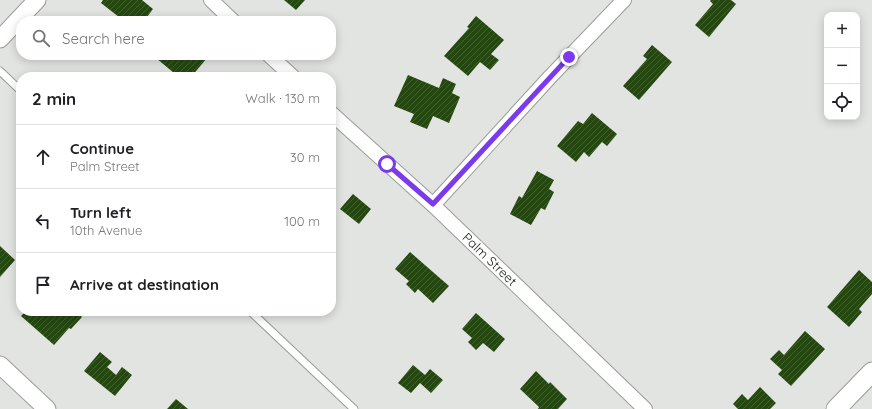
<!DOCTYPE html>
<meta charset="utf-8">
<style>
:root{--surface:#fff;--page:#f2f2f2;--text:#202124;--muted:#757577;--line:#e0e0e0}
body{margin:0;font-family:Quicksand,sans-serif;background:var(--page);color:var(--text)}
.controls{position:absolute;right:12px;top:12px;display:grid;overflow:hidden;border-radius:8px;box-shadow:0 2px 10px #0003}
.controls button{width:36px;height:36px;display:grid;place-items:center;padding:0;border:0;border-bottom:1px solid var(--line);background:var(--surface);color:var(--text);font:20px sans-serif}
.stop{position:absolute;width:12px;height:12px;margin:-9px;border:3px solid #7c3aed;border-radius:50%;background:#fff}
.stop.end{background:#7c3aed;border-color:#fff;box-shadow:0 1px 4px #0008}
.list{margin:0;padding:0;list-style:none}
h2{display:flex;justify-content:space-between;align-items:center;height:52px;margin:0;padding:0 16px;font-size:17px}
h2 small{font-size:13px;font-weight:400;color:var(--muted)}
.list li{display:grid;grid-template-columns:26px 1fr auto;gap:12px;align-items:center;box-sizing:border-box;height:64px;padding:0 16px;border-top:1px solid var(--line)}
.list b{display:block;font-size:15px;white-space:nowrap}
.list p{margin:0;font-size:13px;white-space:nowrap;color:var(--muted)}
.list em{font-size:13px;font-style:normal;color:var(--muted)}
.icon{flex:none;width:22px;height:22px;fill:none;stroke:currentColor;stroke-width:2;stroke-linecap:round;stroke-linejoin:round}
.map{position:relative;flex:none;width:872px;height:409px;overflow:hidden}
.search{position:absolute;background:var(--surface);box-shadow:0 2px 10px #0003;left:16px;top:16px;width:320px;height:44px;display:flex;align-items:center;gap:10px;box-sizing:border-box;padding:0 14px;border-radius:16px;color:var(--muted);font-size:15px}
.panel{position:absolute;background:var(--surface);box-shadow:0 2px 10px #0003;left:16px;top:72px;width:320px;height:244px;border-radius:16px}
.map>svg:first-child{display:block}
.building{fill:url(#building-hatch)}
.lines{fill:none;stroke-linecap:round;stroke-linejoin:round}
.service-casing{stroke:#9a9c99;stroke-width:9}
.minor-casing{stroke:#9a9c99;stroke-width:16}
.tertiary-casing{stroke:#9a9c99;stroke-width:19}
.secondary-casing{stroke:#9a9c99;stroke-width:21}
.service{stroke:#fff;stroke-width:7}
.minor{stroke:#fff;stroke-width:14}
.tertiary{stroke:#fff;stroke-width:17}
.secondary{stroke:#fff;stroke-width:19}
.route{stroke:#7c3aed;stroke-width:5}
.labels{text-anchor:middle;stroke-width:4;stroke-linejoin:round;paint-order:stroke}
.street-label{font-size:13px;fill:#232422;stroke:#fff}
</style>
<div class="map">
<svg width="872" height="409" viewBox="0 0 872 409">
<defs>
<pattern id="building-hatch" width="6" height="6" patternUnits="userSpaceOnUse"><rect width="6" height="6" fill="#254811"/><path d="M-1 1l2-2M0 6l6-6M5 7l2-2" fill="none" stroke="#435f33"/></pattern>
</defs>
<rect width="100%" height="100%" fill="#e1e4e0"/>
<!-- building -->
<g class="building">
<polygon points="103,0 142,0 153,9 144,21 129,20 124,21 101,3"/>
<polygon points="284,0 305,0 296,10"/>
<polygon points="711,0 731,0 736,4 709,37 695,25 713,4 710,1"/>
<polygon points="476,16 504,40 491,54 499,60 490,70 480,62 468,76 444,56 469,28 467,27"/>
<polygon points="652,45 672,62 639,100 623,86 647,59 643,56"/>
<polygon points="158,55 203,55 207,58 191,77 171,77 174,73 156,58"/>
<polygon points="408,75 439,88 443,78 456,84 452,93 460,97 449,123 433,116 427,129 410,122 414,114 394,106"/>
<polygon points="592,113 617,134 607,146 602,142 589,157 584,152 576,162 557,146 578,121 583,124"/>
<polygon points="537,171 554,180 549,189 554,192 545,210 541,208 531,225 510,214 519,196 522,198"/>
<polygon points="353,194 371,209 359,224 340,209"/>
<polygon points="0,246 15,260 0,277"/>
<polygon points="410,252 449,286 433,303 418,289 415,293 406,284 409,281 395,269"/>
<polygon points="859,270 872,282 872,294 859,309 862,312 849,327 827,307"/>
<polygon points="26,311 66,311 68,313 69,311 75,311 82,317 71,329 69,328 54,345 21,316"/>
<polygon points="476,313 505,339 494,352 483,343 476,350 468,342 472,338 462,329"/>
<polygon points="805,331 825,349 791,386 778,374 782,370 770,359 779,350 784,355"/>
<polygon points="100,352 112,362 107,367 116,375 122,367 132,375 115,396 84,371"/>
<polygon points="413,365 425,375 430,369 443,380 431,393 420,383 411,393 398,383"/>
<polygon points="536,371 549,384 550,382 567,399 558,409 538,409 539,407 520,389"/>
<polygon points="760,387 776,403 770,409 738,409 733,404 742,394 748,400"/>
<polygon points="176,399 188,409 167,409"/>
</g>
<g class="lines">
<defs>
<g id="service">
<polyline points="0,71 21,91"/>
<polyline points="250,311 354,409"/>
</g>
<g id="minor">
<polyline points="211,0 233,21"/>
<polyline points="269,55 293,77"/>
<polyline points="331,113 433,205 645,409"/>
<polyline points="433,205 550,77 624,0"/>
</g>
<g id="tertiary">
<polyline points="0,39 37,0"/>
<polyline points="0,365 47,409"/>
</g>
<polyline id="secondary" points="836,409 872,372"/>
</defs>
<!-- service casing -->
<use href="#service" class="service-casing"/>
<!-- minor casing -->
<use href="#minor" class="minor-casing"/>
<!-- tertiary casing -->
<use href="#tertiary" class="tertiary-casing"/>
<!-- secondary casing -->
<use href="#secondary" class="secondary-casing"/>
<!-- service -->
<use href="#service" class="service"/>
<!-- minor -->
<use href="#minor" class="minor"/>
<!-- tertiary -->
<use href="#tertiary" class="tertiary"/>
<!-- secondary -->
<use href="#secondary" class="secondary"/>
</g>
<g class="lines">
<!-- route -->
<polyline class="route" points="387,164 433,204 569,57"/>
</g>
<g class="labels">
<!-- street labels -->
<g class="street-label">
<text transform="translate(490 259) rotate(44)" y="5">Palm Street</text>
</g>
</g>
</svg>
<div class="controls">
<button>+</button>
<button>−</button>
<button><svg class="icon" aria-label="locate" viewBox="0 0 24 24"><circle cx="12" cy="12" r="6"/><path d="M12 2v4M12 18v4M2 12h4M18 12h4"/></svg></button>
</div>
<div class="stop" style="left:387px;top:164px"></div>
<div class="stop end" style="left:569px;top:57px"></div>
<div class="search"><svg class="icon" aria-label="search" viewBox="0 0 24 24"><circle cx="10" cy="10" r="6"/><path d="M15 15l6 6"/></svg>Search here</div>
<section class="panel">
<h2>2 min<small>Walk · 130 m</small></h2>
<ul class="list">
<li><svg class="icon" aria-label="ahead" viewBox="0 0 24 24"><path d="M12 20V5M6 11l6-6 6 6"/></svg><div><b>Continue</b><p>Palm Street</p></div><em>30 m</em></li>
<li><svg class="icon" aria-label="left" viewBox="0 0 24 24"><path d="M17 20v-9H6M10 6l-5 5 5 5"/></svg><div><b>Turn left</b><p>10th Avenue</p></div><em>100 m</em></li>
<li><svg class="icon" aria-label="arrive" viewBox="0 0 24 24"><path d="M6 21V4h12l-3 4 3 4H6"/></svg><div><b>Arrive at destination</b></div></li>
</ul>
</section>
</div>
